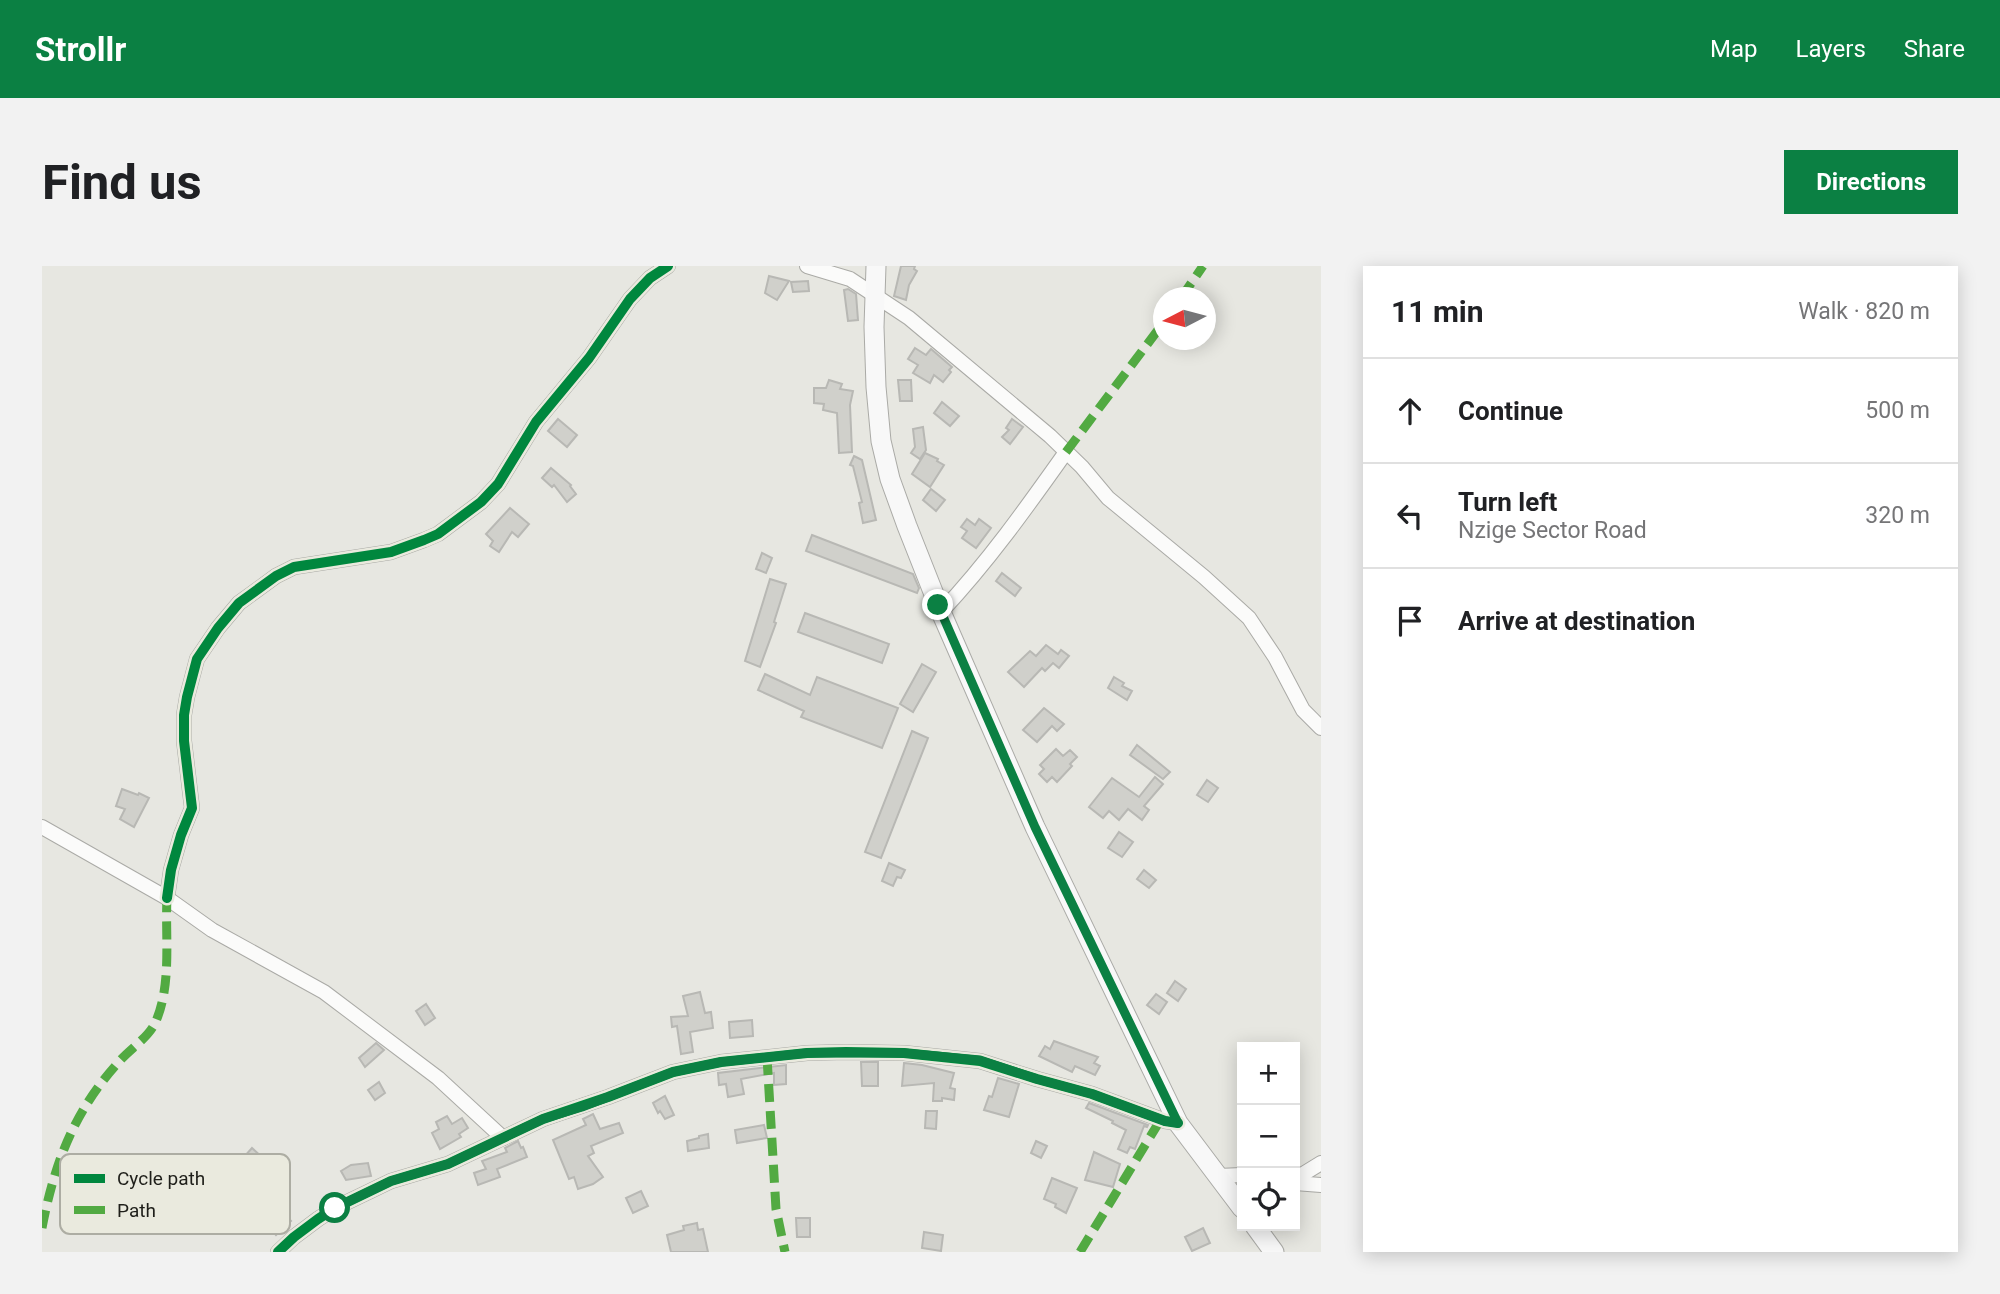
<!DOCTYPE html>
<meta charset="utf-8">
<style>
:root{--surface:#fff;--page:#f2f2f2;--text:#202124;--muted:#757577;--line:#e0e0e0;--accent:#0b8043}
body{margin:0;font-family:Roboto,sans-serif;background:var(--page);color:var(--text)}
.controls{position:absolute;right:21px;bottom:21px;display:grid;overflow:hidden;border-radius:0px;box-shadow:0 4px 18px #0003}
.controls button{width:63px;height:63px;display:grid;place-items:center;padding:0;border:0;border-bottom:2px solid var(--line);background:var(--surface);color:var(--text);font:35px sans-serif}
.compass{position:absolute;left:1111px;top:21px;width:63px;height:63px;border-radius:50%;background:var(--surface);box-shadow:0 4px 18px #0003;rotate:264deg}
.stop{position:absolute;width:21px;height:21px;margin:-16px;border:5px solid #0b8043;border-radius:50%;background:#fff}
.stop.end{background:#0b8043;border-color:#fff;box-shadow:0 2px 7px #0008}
.list{margin:0;padding:0;list-style:none}
h2{display:flex;justify-content:space-between;align-items:center;height:91px;margin:0;padding:0 28px;font-size:30px}
h2 small{font-size:23px;font-weight:400;color:var(--muted)}
.list li{display:grid;grid-template-columns:46px 1fr auto;gap:21px;align-items:center;box-sizing:border-box;height:105px;padding:0 28px;border-top:2px solid var(--line)}
.list b{display:block;font-size:26px;white-space:nowrap}
.list p{margin:0;font-size:23px;white-space:nowrap;color:var(--muted)}
.list em{font-size:23px;font-style:normal;color:var(--muted)}
.icon{flex:none;width:38px;height:38px;fill:none;stroke:currentColor;stroke-width:2;stroke-linecap:round;stroke-linejoin:round}
.map{position:relative;flex:none;width:1279px;height:986px;overflow:hidden;border-radius:0px}
header{display:flex;align-items:center;gap:42px;box-sizing:border-box;height:98px;padding:0 35px;background:var(--accent);color:#fff}
header strong{font-size:33px}
nav{display:flex;gap:38px;margin-inline-start:auto;font-size:24px}
.intro{display:flex;align-items:center;justify-content:space-between;box-sizing:border-box;height:168px;padding:0 42px}
h1{margin:0;font-size:49px}
.button{padding:18px 32px;border-radius:0px;background:var(--accent);color:#fff;font-size:24px;font-weight:700}
main{display:flex;gap:42px;padding:0 42px}
aside{flex:1;background:var(--surface);border-radius:0px;box-shadow:0 4px 18px #0003}
.map>svg:first-child{display:block}
.building{fill:#d0d0cb;stroke:#b8b8b4;stroke-width:2}
.lines{fill:none;stroke-linecap:round;stroke-linejoin:round}
.street-casing{stroke:#aaaaa6;stroke-width:16}
.secondary-casing{stroke:#aaaaa6;stroke-width:21}
.street{stroke:#fbfbfa;stroke-width:14}
.secondary{stroke:#f8f8f8;stroke-width:19}
.quiet{stroke:#52aa42;stroke-width:9;stroke-dasharray:18 9;stroke-linecap:butt}
.cycleway-casing{stroke:#eaeade;stroke-width:15}
.cycleway{stroke:#00873e;stroke-width:10}
.route{stroke:#0b8043;stroke-width:9}
.key{fill:#eaeade;stroke:#adada3;stroke-width:2}
.key-label{font-size:19px;fill:#1f1f1a}
</style>
<header>
<strong>Strollr</strong>
<nav><a>Map</a><a>Layers</a><a>Share</a></nav>
</header>
<div class="intro"><h1>Find us</h1><a class="button">Directions</a></div>
<main>
<div class="map">
<svg width="1279" height="986" viewBox="0 0 1279 986">
<rect width="100%" height="100%" fill="#e7e7e1"/>
<!-- building -->
<g class="building">
<polygon points="859,0 873,0 872,3 875,5 867,19 864,34 852,30"/>
<polygon points="727,10 747,15 735,34 723,27"/>
<polygon points="766,15 767,25 751,26 749,16"/>
<polygon points="806,23 814,28 816,54 806,55 802,24"/>
<polygon points="873,82 884,89 889,83 910,101 907,104 909,106 901,116 892,109 888,117 871,107 876,99 866,93"/>
<polygon points="787,114 800,118 798,123 811,125 808,139 810,186 797,187 795,147 781,144 782,138 772,137 772,122 784,122"/>
<polygon points="856,114 869,114 870,135 858,135"/>
<polygon points="900,136 917,150 908,160 892,147"/>
<polygon points="516,153 535,169 525,181 506,165"/>
<polygon points="970,153 981,161 968,178 960,171 967,164 964,162"/>
<polygon points="881,161 884,184 878,193 869,187 873,181 871,163"/>
<polygon points="883,187 896,193 895,195 902,199 888,221 870,208"/>
<polygon points="812,190 820,194 834,254 821,257 817,237 820,236 811,200 808,199"/>
<polygon points="509,202 529,219 528,220 534,228 525,236 512,219 510,221 500,212"/>
<polygon points="889,223 903,234 894,245 881,234"/>
<polygon points="468,242 487,258 476,271 470,266 457,286 448,280 451,275 444,268"/>
<polygon points="925,253 933,259 937,253 949,262 934,282 920,272 925,265 919,261"/>
<polygon points="770,269 871,308 877,322 875,327 764,285"/>
<polygon points="720,287 730,292 724,307 714,303"/>
<polygon points="960,307 979,322 973,330 954,315"/>
<polygon points="728,313 744,318 732,356 734,357 718,401 703,395"/>
<polygon points="763,347 847,378 840,397 756,366"/>
<polygon points="1004,379 1016,388 1019,384 1027,390 1017,402 1011,397 1003,405 1000,402 982,421 966,406 988,385 994,390"/>
<polygon points="880,398 894,406 871,446 858,438"/>
<polygon points="723,408 768,429 775,411 856,442 840,482 759,451 762,445 716,424"/>
<polygon points="1072,411 1082,417 1080,420 1090,425 1085,434 1066,422"/>
<polygon points="1002,442 1022,458 1015,465 1010,460 995,476 981,464"/>
<polygon points="870,465 886,472 839,592 823,586"/>
<polygon points="1095,479 1128,506 1121,513 1088,489"/>
<polygon points="1014,483 1021,490 1028,484 1035,491 1028,498 1030,500 1015,516 1010,511 1005,516 997,508 1002,503 998,499"/>
<polygon points="1113,511 1121,518 1102,540 1107,544 1100,554 1086,543 1077,554 1067,545 1061,552 1047,541 1070,512 1097,531"/>
<polygon points="1165,514 1176,522 1166,536 1155,529"/>
<polygon points="80,523 96,529 97,527 107,532 92,561 78,553 83,543 74,540"/>
<polygon points="1077,566 1091,576 1080,591 1066,582"/>
<polygon points="847,597 863,604 859,612 855,611 851,620 840,615"/>
<polygon points="1102,604 1114,614 1107,622 1095,613"/>
<polygon points="1133,715 1144,723 1136,735 1125,727"/>
<polygon points="658,726 663,747 669,746 671,762 648,766 651,786 639,788 635,760 630,761 629,751 646,750 641,730"/>
<polygon points="1114,728 1125,736 1117,748 1105,739"/>
<polygon points="384,738 393,752 383,759 374,745"/>
<polygon points="710,754 711,770 688,772 687,756"/>
<polygon points="1012,775 1056,791 1052,797 1058,800 1053,809 1033,800 1030,806 997,790 1003,780 1008,783"/>
<polygon points="334,777 342,784 323,801 317,792"/>
<polygon points="819,796 836,796 836,820 820,820"/>
<polygon points="862,797 880,799 912,807 908,822 913,823 912,834 900,832 900,835 891,835 892,817 860,820"/>
<polygon points="744,799 744,818 732,819 732,807 699,813 702,828 686,831 684,818 677,819 676,807"/>
<polygon points="956,812 977,818 967,851 942,844 947,830 950,831"/>
<polygon points="337,816 343,827 333,834 326,824"/>
<polygon points="623,830 632,849 623,853 618,845 616,847 611,837"/>
<polygon points="1047,837 1106,859 1105,861 1102,860 1093,883 1088,881 1085,887 1076,883 1084,864 1070,857 1071,855 1044,842"/>
<polygon points="884,845 895,845 894,863 883,862"/>
<polygon points="551,848 558,863 577,857 581,867 549,880 552,887 546,890 561,911 551,918 536,923 532,911 527,913 511,874 544,859 541,853"/>
<polygon points="405,850 410,858 420,852 426,862 417,868 419,871 398,883 390,867 397,863 394,856"/>
<polygon points="722,859 725,872 695,877 693,864"/>
<polygon points="666,868 667,882 646,885 645,875 657,872 657,870"/>
<polygon points="476,875 479,882 481,881 485,891 455,903 458,911 436,919 432,907 444,903 440,895 465,886 463,882"/>
<polygon points="994,875 1005,880 999,892 989,887"/>
<polygon points="210,882 221,892 204,909 194,900"/>
<polygon points="1052,886 1078,898 1071,921 1043,914"/>
<polygon points="326,897 329,910 304,914 299,905 309,899"/>
<polygon points="1010,912 1035,922 1024,947 1013,941 1014,938 1002,933"/>
<polygon points="599,925 606,940 591,947 584,932"/>
<polygon points="239,944 249,955 234,969 224,958"/>
<polygon points="754,952 768,952 768,971 755,971"/>
<polygon points="655,957 656,964 661,963 666,986 629,986 625,969 642,964 641,960"/>
<polygon points="1161,962 1168,977 1150,985 1143,971"/>
<polygon points="882,966 901,969 899,985 880,982"/>
</g>
<g class="lines">
<defs>
<g id="street">
<polyline points="765,0 808,13 867,52 1008,170 1040,201 1066,232 1162,311 1207,352 1233,391 1261,444 1279,462"/>
<path d="M899,346C946,296 985,241 1024,186"/>
<polyline points="0,561 125,632 170,664 282,726 396,812 461,872"/>
<polyline points="125,632 129,604 139,569 150,542 142,475 142,449 145,431 155,393 176,362 197,337 234,310 252,301 349,286 382,274 396,268 439,236 456,218 494,156 547,92 588,33 608,12 626,0"/>
<polyline points="1176,910 1200,909"/>
<polyline points="1253,913 1279,897"/>
<polyline points="1253,917 1279,919"/>
<polyline points="236,986 252,971 276,953 293,942 349,915 406,898 501,853 566,831 631,806 679,796 765,787 804,786 862,787 938,795 995,813 1050,828 1123,855 1136,857"/>
</g>
<g id="secondary">
<polyline points="834,0 832,61 834,121 839,175 848,213 865,260 899,346 993,561 1136,857 1200,942"/>
<polyline points="1213,960 1232,986"/>
</g>
</defs>
<!-- street casing -->
<use href="#street" class="street-casing"/>
<!-- secondary casing -->
<use href="#secondary" class="secondary-casing"/>
<!-- street -->
<use href="#street" class="street"/>
<!-- secondary -->
<use href="#secondary" class="secondary"/>
<!-- quiet -->
<g class="quiet">
<polyline points="1139,32 1161,0"/>
<polyline points="1024,186 1122,56"/>
<polyline points="725,791 734,943 743,986"/>
<path d="M0,962C12,899 31,847 75,798C87,783 107,772 114,755C130,717 123,672 125,632"/>
<polyline points="1038,986 1119,853"/>
</g>
<defs>
<g id="cycleway">
<polyline points="125,632 129,604 139,569 150,542 142,475 142,449 145,431 155,393 176,362 197,337 234,310 252,301 349,286 382,274 396,268 439,236 456,218 494,156 547,92 588,33 608,12 626,0"/>
<polyline points="236,986 252,971 276,953 293,942 349,915 406,898 501,853 566,831 631,806 679,796 765,787 804,786 862,787 938,795 995,813 1050,828 1123,855 1136,857"/>
</g>
</defs>
<!-- cycleway casing -->
<use href="#cycleway" class="cycleway-casing"/>
<!-- cycleway -->
<use href="#cycleway" class="cycleway"/>
</g>
<g class="lines">
<!-- route -->
<polyline class="route" points="293,942 349,915 406,898 501,853 540,841 631,806 679,796 765,787 862,787 938,794 995,813 1050,828 1123,855 1136,857 993,561 896,339"/>
</g>
<!-- legend -->
<rect x="18" y="888" width="230" height="80" rx="10" class="key"/>
<rect x="32" y="908" width="31" height="9" fill="#00873e"/>
<rect x="32" y="940" width="31" height="8" fill="#52aa42"/>
<g class="key-label">
<text x="75" y="919">Cycle path</text>
<text x="75" y="951">Path</text>
</g>
</svg>
<div class="controls">
<button>+</button>
<button>−</button>
<button><svg class="icon" aria-label="locate" viewBox="0 0 24 24"><circle cx="12" cy="12" r="6"/><path d="M12 2v4M12 18v4M2 12h4M18 12h4"/></svg></button>
</div>
<svg class="compass" viewBox="-18 -18 36 36"><path d="M0-13l5 13h-10z" fill="#e53935"/><path d="M0 13l5-13h-10z" fill="#757577"/></svg>
<div class="stop" style="left:293px;top:942px"></div>
<div class="stop end" style="left:896px;top:339px"></div>
</div>
<aside>
<h2>11 min<small>Walk · 820 m</small></h2>
<ul class="list">
<li><svg class="icon" aria-label="ahead" viewBox="0 0 24 24"><path d="M12 20V5M6 11l6-6 6 6"/></svg><div><b>Continue</b></div><em>500 m</em></li>
<li><svg class="icon" aria-label="left" viewBox="0 0 24 24"><path d="M17 20v-9H6M10 6l-5 5 5 5"/></svg><div><b>Turn left</b><p>Nzige Sector Road</p></div><em>320 m</em></li>
<li><svg class="icon" aria-label="arrive" viewBox="0 0 24 24"><path d="M6 21V4h12l-3 4 3 4H6"/></svg><div><b>Arrive at destination</b></div></li>
</ul>
</aside>
</main>
